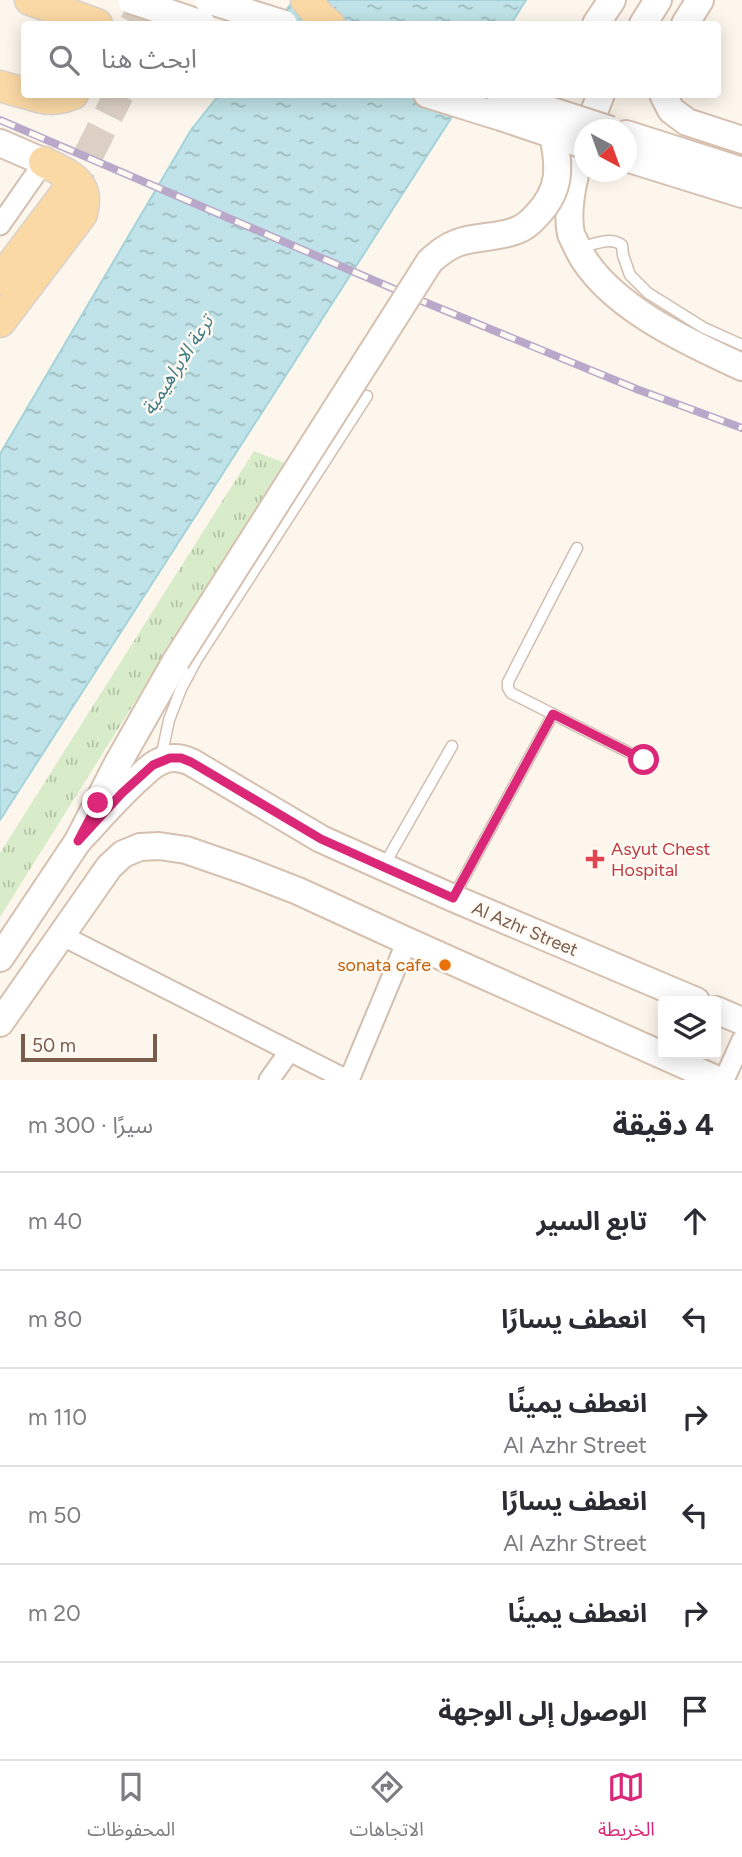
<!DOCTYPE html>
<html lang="ar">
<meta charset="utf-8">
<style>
:root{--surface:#fff;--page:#f7f7f7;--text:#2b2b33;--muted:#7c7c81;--line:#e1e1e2;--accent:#db2777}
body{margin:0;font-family:Figtree,"Noto Sans Arabic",sans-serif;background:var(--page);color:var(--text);direction:rtl}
.controls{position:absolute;right:21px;bottom:21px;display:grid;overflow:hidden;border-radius:7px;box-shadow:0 4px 18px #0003}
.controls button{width:63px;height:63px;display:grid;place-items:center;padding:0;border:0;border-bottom:2px solid var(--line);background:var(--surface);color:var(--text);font:35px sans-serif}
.compass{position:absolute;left:574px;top:119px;width:63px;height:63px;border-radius:50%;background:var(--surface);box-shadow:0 4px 18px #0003;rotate:139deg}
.scale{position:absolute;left:21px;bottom:18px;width:136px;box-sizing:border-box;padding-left:7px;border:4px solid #7a5c4d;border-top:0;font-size:19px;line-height:24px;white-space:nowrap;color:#7a5c4d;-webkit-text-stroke:5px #fffaf3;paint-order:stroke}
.stop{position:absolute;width:21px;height:21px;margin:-16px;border:5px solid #db2777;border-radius:50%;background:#fff}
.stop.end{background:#db2777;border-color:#fff;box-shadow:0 2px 7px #0008}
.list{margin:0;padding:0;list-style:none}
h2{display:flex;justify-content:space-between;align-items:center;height:91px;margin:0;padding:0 28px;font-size:30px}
h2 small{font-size:23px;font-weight:400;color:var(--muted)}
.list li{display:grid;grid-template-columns:46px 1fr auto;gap:21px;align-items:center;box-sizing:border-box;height:98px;padding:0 28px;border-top:2px solid var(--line)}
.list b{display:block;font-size:26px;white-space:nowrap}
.list p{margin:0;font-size:23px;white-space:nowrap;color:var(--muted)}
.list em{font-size:23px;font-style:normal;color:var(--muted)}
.icon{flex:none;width:38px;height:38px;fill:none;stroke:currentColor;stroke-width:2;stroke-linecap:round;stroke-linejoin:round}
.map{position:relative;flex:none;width:742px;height:1080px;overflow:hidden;direction:ltr}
.search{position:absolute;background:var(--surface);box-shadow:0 4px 18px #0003;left:21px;right:21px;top:21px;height:77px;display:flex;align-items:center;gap:18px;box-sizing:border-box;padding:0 24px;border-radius:7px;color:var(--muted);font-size:26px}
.sheet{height:679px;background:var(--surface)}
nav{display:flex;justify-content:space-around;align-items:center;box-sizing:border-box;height:98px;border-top:2px solid var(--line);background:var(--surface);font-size:19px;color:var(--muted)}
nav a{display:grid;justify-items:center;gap:4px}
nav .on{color:var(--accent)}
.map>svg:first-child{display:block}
.park{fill:url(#park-tufts)}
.water{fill:url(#water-ripples);stroke:#a5d3da;stroke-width:2}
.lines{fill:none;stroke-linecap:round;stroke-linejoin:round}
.primary-tunnel{stroke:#dcd0c4;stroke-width:30;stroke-dasharray:30 15;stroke-linecap:butt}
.lane-casing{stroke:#d1beb0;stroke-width:13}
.street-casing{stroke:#d1beb0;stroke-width:23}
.secondary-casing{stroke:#d6c0b0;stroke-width:30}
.primary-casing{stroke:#dad1cd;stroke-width:33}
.lane{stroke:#fff;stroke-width:10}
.street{stroke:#fff;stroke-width:19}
.secondary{stroke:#fff;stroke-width:26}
.primary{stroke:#fbd9a5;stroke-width:30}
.rail-casing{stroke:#b9a8c9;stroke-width:8}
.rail{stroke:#fffaf3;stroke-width:5;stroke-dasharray:16;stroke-linecap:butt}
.secondary-bridge-casing{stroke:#d6c0b0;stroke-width:30;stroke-linecap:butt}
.secondary-bridge{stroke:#fff;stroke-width:26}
.route{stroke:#db2777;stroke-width:9}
.health-dot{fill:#e0444e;stroke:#fffaf3;stroke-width:2.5}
.food-dot{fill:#e8710a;stroke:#fffaf3;stroke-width:2.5}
.labels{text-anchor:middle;stroke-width:5;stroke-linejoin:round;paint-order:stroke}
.health-label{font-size:18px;fill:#be3a42;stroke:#fffaf3;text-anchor:start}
.street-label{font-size:18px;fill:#7a5c4d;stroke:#fffaf3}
.food-label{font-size:18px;fill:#c56008;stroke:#fffaf3;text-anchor:end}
.water-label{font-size:19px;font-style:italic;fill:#437c86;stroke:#fffaf3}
</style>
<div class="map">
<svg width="742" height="1080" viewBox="0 0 742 1080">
<defs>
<pattern id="park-tufts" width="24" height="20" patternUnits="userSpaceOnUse" patternTransform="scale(1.75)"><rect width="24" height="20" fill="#d8ecc9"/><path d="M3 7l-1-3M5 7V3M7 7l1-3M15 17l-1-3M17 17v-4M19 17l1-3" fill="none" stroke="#b4c2a5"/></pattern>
<pattern id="water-ripples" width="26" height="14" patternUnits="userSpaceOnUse" patternTransform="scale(1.75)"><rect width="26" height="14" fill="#bfe3e8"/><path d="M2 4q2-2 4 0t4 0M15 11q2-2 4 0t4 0" fill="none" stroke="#a0bbbe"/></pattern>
</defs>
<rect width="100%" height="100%" fill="#fdf6ec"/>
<!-- park -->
<polygon class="park" points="254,451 285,463 0,917 0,853"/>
<!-- water -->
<g class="water">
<polygon points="294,0 526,0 511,24 275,24"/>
<polygon points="219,95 466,95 0,820 0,454 191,130"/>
</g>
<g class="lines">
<!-- primary-tunnel -->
<g class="primary-tunnel">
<polyline points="134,24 144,6"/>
<polyline points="65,194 81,170 119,94"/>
</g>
<defs>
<g id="lane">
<path d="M579,248C593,245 609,236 622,245L623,255L630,275L648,293L704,328L742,345"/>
<polyline points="577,548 508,682 508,688 511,693 644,760"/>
<polyline points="161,758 169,720 181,689 197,659 367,396"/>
<polyline points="383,867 452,746"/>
<polyline points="453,898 553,714"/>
</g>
<g id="street">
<polyline points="0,225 44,162"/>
<polyline points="61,935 347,1080"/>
<polyline points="269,1080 289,1052"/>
<polyline points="349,1080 407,941"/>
<polyline points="724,1080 742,1040"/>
</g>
<g id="secondary">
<polyline points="596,24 612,0"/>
<polyline points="643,24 658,0"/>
<polyline points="685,24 700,0"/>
<polyline points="427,94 501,117"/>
<polyline points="663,94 671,110 687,122 742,140"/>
<polyline points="587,130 601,94"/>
<polyline points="626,134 742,171"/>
<path d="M584,138C577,166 565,206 571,234C573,239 576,244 578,249C606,305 687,342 742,367"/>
<polyline points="0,143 44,162"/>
<polyline points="626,158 742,194"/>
<path d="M78,841C99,819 118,796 141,776C146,771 152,765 159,762C170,756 180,757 191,762L321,839L453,898L696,1001"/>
<polyline points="0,958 78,841 118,763 176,661"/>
<polyline points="716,1010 742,1021"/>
<polyline points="0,1023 109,867 123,854 140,847 159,846 186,850 244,870 298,891 407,941 718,1080"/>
</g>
<g id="primary">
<polyline points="30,0 97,24"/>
<polyline points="306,0 321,18 329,24"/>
<polyline points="0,86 24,93"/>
<path d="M29,94C45,100 57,101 73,94"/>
<polyline points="0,280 65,194"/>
<path d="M0,322L82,214C91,181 68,175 44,162"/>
</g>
</defs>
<!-- lane casing -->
<use href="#lane" class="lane-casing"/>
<!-- street casing -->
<use href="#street" class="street-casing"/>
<!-- secondary casing -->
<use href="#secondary" class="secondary-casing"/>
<!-- primary casing -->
<use href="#primary" class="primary-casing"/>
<!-- lane -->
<use href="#lane" class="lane"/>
<!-- street -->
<use href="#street" class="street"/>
<!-- secondary -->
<use href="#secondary" class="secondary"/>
<!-- primary -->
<use href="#primary" class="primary"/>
<defs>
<polyline id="rail" points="0,120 422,301 639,390 742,428"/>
</defs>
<!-- rail casing -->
<use href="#rail" class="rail-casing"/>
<!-- rail -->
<use href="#rail" class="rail"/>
<defs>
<g id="secondary-bridge">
<polyline points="131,0 202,24"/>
<polyline points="208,0 284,24"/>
<polyline points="500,94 611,130"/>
<polyline points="501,117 584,145"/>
<path d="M176,661L430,261C438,254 446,247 457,243C475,236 497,238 515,231C524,228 531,222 537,215C561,190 560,167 553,135"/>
</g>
</defs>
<!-- secondary-bridge casing -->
<use href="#secondary-bridge" class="secondary-bridge-casing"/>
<!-- secondary-bridge -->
<use href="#secondary-bridge" class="secondary-bridge"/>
</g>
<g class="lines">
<!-- route -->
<polyline class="route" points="98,803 78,841 122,793 153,765 170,758 181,758 191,762 321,839 453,898 553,714 644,760"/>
</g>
<!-- markers -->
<path class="health-dot" d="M591.5 848.5h7v7h7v7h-7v7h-7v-7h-7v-7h7z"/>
<circle class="food-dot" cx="445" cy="965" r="7"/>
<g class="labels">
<!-- health labels -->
<g class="health-label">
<text x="611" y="855">Asyut Chest<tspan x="611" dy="21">Hospital</tspan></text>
</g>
<!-- street labels -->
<g class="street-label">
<text transform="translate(525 929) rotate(23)" y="6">Al Azhr Street</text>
</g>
<!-- food labels -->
<g class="food-label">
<text x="431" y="971">sonata cafe</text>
</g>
<!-- water labels -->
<g class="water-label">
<text transform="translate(177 365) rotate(-57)" y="7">ترعة الابراهيمية</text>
</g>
</g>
</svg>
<div class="controls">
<button><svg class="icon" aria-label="layers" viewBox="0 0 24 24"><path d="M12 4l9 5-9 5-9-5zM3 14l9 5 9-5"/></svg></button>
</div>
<svg class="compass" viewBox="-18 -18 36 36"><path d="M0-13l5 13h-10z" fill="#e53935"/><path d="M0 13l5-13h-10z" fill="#7c7c81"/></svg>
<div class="scale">50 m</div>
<div class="stop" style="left:644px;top:760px"></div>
<div class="stop end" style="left:98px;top:803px"></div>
<div class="search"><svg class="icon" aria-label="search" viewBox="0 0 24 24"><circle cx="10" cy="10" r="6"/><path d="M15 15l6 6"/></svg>ابحث هنا</div>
</div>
<section class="sheet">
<h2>4 دقيقة<small>سيرًا · 300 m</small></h2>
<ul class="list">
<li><svg class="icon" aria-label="ahead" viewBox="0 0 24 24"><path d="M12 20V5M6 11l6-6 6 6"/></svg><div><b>تابع السير</b></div><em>40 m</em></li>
<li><svg class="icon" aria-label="left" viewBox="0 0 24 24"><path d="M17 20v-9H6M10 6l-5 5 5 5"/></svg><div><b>انعطف يسارًا</b></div><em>80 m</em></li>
<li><svg class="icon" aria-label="right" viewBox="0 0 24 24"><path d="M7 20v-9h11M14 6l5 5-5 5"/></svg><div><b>انعطف يمينًا</b><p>Al Azhr Street</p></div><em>110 m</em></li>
<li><svg class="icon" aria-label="left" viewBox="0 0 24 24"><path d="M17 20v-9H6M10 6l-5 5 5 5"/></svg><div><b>انعطف يسارًا</b><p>Al Azhr Street</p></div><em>50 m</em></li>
<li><svg class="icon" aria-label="right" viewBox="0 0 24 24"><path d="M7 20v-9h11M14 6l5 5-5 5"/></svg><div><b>انعطف يمينًا</b></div><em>20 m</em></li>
<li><svg class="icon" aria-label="arrive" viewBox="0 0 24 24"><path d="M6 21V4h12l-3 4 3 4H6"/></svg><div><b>الوصول إلى الوجهة</b></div></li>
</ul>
</section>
<nav>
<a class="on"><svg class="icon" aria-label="map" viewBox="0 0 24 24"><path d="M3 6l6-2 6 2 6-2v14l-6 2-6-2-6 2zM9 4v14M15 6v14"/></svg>الخريطة</a>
<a><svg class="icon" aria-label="directions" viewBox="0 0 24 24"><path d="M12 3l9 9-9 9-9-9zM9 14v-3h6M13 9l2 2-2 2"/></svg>الاتجاهات</a>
<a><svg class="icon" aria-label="saved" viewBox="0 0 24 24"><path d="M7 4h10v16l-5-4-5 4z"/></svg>المحفوظات</a>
</nav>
